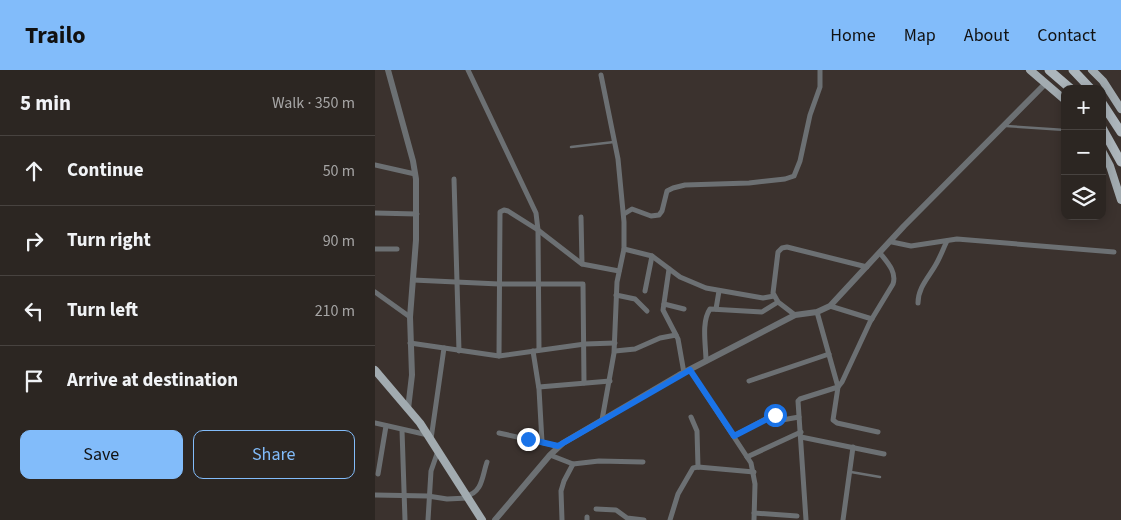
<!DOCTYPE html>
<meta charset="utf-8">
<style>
:root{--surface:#2c2622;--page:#342e2a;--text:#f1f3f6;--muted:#a6a5a5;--line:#484340;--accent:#82bcfa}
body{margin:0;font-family:"Source Sans 3",sans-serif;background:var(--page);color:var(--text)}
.controls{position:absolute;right:15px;top:15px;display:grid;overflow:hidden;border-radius:10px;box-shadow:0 2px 12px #0003}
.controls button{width:45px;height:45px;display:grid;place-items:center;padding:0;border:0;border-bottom:1px solid var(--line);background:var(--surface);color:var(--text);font:25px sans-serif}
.stop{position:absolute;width:15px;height:15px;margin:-11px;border:4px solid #1a73e8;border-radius:50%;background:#fff}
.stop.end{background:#1a73e8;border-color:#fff;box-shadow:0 1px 5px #0008}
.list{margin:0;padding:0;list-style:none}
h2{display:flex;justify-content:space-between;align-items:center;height:65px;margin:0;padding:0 20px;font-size:21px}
h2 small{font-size:16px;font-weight:400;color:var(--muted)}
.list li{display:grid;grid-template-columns:32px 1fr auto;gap:15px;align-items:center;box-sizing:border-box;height:70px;padding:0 20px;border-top:1px solid var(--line)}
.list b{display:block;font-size:19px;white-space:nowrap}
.list em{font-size:16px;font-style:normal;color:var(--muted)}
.actions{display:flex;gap:10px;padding:15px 20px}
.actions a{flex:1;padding:11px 0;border:1px solid var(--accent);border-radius:10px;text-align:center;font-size:18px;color:var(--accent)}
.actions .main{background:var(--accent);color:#111}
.icon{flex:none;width:28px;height:28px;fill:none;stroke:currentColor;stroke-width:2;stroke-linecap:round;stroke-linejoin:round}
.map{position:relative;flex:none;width:746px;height:450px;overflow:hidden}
header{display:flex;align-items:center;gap:30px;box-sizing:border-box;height:70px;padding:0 25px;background:var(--accent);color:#111}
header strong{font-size:24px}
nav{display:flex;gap:28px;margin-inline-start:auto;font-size:18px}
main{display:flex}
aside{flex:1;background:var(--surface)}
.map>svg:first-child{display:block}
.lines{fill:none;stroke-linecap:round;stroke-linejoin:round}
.service{stroke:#6c7073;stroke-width:2.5}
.minor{stroke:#6c7073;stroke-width:5}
.tertiary{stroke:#6c7073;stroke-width:6}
.primary{stroke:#a2abb0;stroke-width:8}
.trunk{stroke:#adb6bc;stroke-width:9}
.trunk-bridge{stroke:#adb6bc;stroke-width:9}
.route{stroke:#1a73e8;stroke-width:6}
</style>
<header>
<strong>Trailo</strong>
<nav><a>Home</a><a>Map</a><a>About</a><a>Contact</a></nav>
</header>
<main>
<aside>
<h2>5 min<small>Walk · 350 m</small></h2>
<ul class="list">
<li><svg class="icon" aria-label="ahead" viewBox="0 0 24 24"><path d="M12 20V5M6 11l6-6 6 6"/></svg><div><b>Continue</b></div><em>50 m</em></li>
<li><svg class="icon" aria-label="right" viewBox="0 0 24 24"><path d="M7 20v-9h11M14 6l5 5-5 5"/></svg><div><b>Turn right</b></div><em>90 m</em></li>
<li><svg class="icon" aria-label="left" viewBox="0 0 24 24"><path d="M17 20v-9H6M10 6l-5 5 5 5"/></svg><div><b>Turn left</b></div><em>210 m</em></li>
<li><svg class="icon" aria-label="arrive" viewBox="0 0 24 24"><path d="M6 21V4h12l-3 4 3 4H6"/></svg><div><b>Arrive at destination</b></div></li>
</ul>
<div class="actions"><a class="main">Save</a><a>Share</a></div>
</aside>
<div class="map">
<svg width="746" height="450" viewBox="0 0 746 450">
<rect width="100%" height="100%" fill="#3b322e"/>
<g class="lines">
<!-- service -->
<g class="service">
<polyline points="631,56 690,60"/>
<polyline points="196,77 239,72"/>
<polyline points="476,402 505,407"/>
</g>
<!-- minor -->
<g class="minor">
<polyline points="93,0 161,143 163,160 164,280"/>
<polyline points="226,5 243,89 249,152 249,179 242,212 239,283 227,350"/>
<polyline points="0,95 40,104"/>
<polyline points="79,109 84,281"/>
<polyline points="0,143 42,144"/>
<polyline points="249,144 257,139 276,146 284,145 287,141 292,121 298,118 310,115 374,113 410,109 419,106 425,91 435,45 445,17 445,0"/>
<polyline points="206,147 207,194"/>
<polyline points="517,172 536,176 582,169 739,182"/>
<polyline points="0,179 22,179"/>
<polyline points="249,179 277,186 305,207 331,218 388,228 399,226"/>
<polyline points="294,199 288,240 301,265"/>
<polyline points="38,210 124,214 208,214 209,313"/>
<polyline points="270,221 277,186"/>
<polyline points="0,222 35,247"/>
<polyline points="241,225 260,229 272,241"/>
<path d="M543,233C543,218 553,208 560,196C565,188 568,179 572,171"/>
<polyline points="289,234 309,239"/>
<polyline points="455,236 497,249"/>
<polyline points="341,239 344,221"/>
<polyline points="442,242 463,317 458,350 462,353 503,362"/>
<polyline points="420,245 403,232 398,223 403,182 407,178 412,177 492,197"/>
<polyline points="35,273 124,286 210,274 240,273"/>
<polyline points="158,281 164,319 167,372"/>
<polyline points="240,281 260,279 285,268 301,265 303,269 309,303"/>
<polyline points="124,286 125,142 129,140 133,141 163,160 207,194 244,201"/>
<path d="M331,291C331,276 326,252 335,239L387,242L403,232"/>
<polyline points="315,300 376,393 380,414 379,450"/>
<polyline points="374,311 454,284"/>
<polyline points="164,317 235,311"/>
<polyline points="316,347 322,361 323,397"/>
<polyline points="0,353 53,365"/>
<polyline points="27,360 30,450"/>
<polyline points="124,363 183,376"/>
<polyline points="359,366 398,345 402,345 407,350 424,347"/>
<polyline points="426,367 509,384"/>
<polyline points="56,369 69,278"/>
<polyline points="175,385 198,394 224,391 268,392"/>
<polyline points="372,387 426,362"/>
<polyline points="3,404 11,356"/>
<polyline points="0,425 53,426 72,429 93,428"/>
<path d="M91,426C108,422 107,406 112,392"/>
<polyline points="221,439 241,440 252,448 269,450"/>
<polyline points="379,443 422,446"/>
<polyline points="53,450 56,401 63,381"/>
<polyline points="187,450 186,421 189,411 198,394"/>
<polyline points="212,450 212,447"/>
<polyline points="295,450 303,424 318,398 323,397 379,402"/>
<path d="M431,450L423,331L425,329L463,317L467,312L495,252L518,214C522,202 512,192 505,183"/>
<polyline points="468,450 478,377"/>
</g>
<!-- tertiary -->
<g class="tertiary">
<polyline points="13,0 38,91 41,109 41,170 35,247 37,305 33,339"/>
<polyline points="120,450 175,385 188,373 304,305 420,245 442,242 455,236 529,156 671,13"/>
</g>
<!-- primary -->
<g class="primary">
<polyline points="655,0 690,30"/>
<polyline points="717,0 728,11 746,39"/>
<polyline points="727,81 735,96 746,130"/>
<polyline points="0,300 45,353 107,450"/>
</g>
<!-- trunk -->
<g class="trunk">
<polyline points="698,0 716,19"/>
<polyline points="727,33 746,62"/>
<polyline points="727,58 746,92"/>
</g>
<!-- trunk-bridge -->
<polyline class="trunk-bridge" points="674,0 696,19"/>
</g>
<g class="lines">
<!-- route -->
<polyline class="route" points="153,369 183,376 315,300 359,366 400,345"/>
</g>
</svg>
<div class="controls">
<button>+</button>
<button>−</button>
<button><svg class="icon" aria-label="layers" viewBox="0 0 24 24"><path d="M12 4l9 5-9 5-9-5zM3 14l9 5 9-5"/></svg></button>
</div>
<div class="stop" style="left:400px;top:345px"></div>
<div class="stop end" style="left:153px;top:369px"></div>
</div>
</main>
